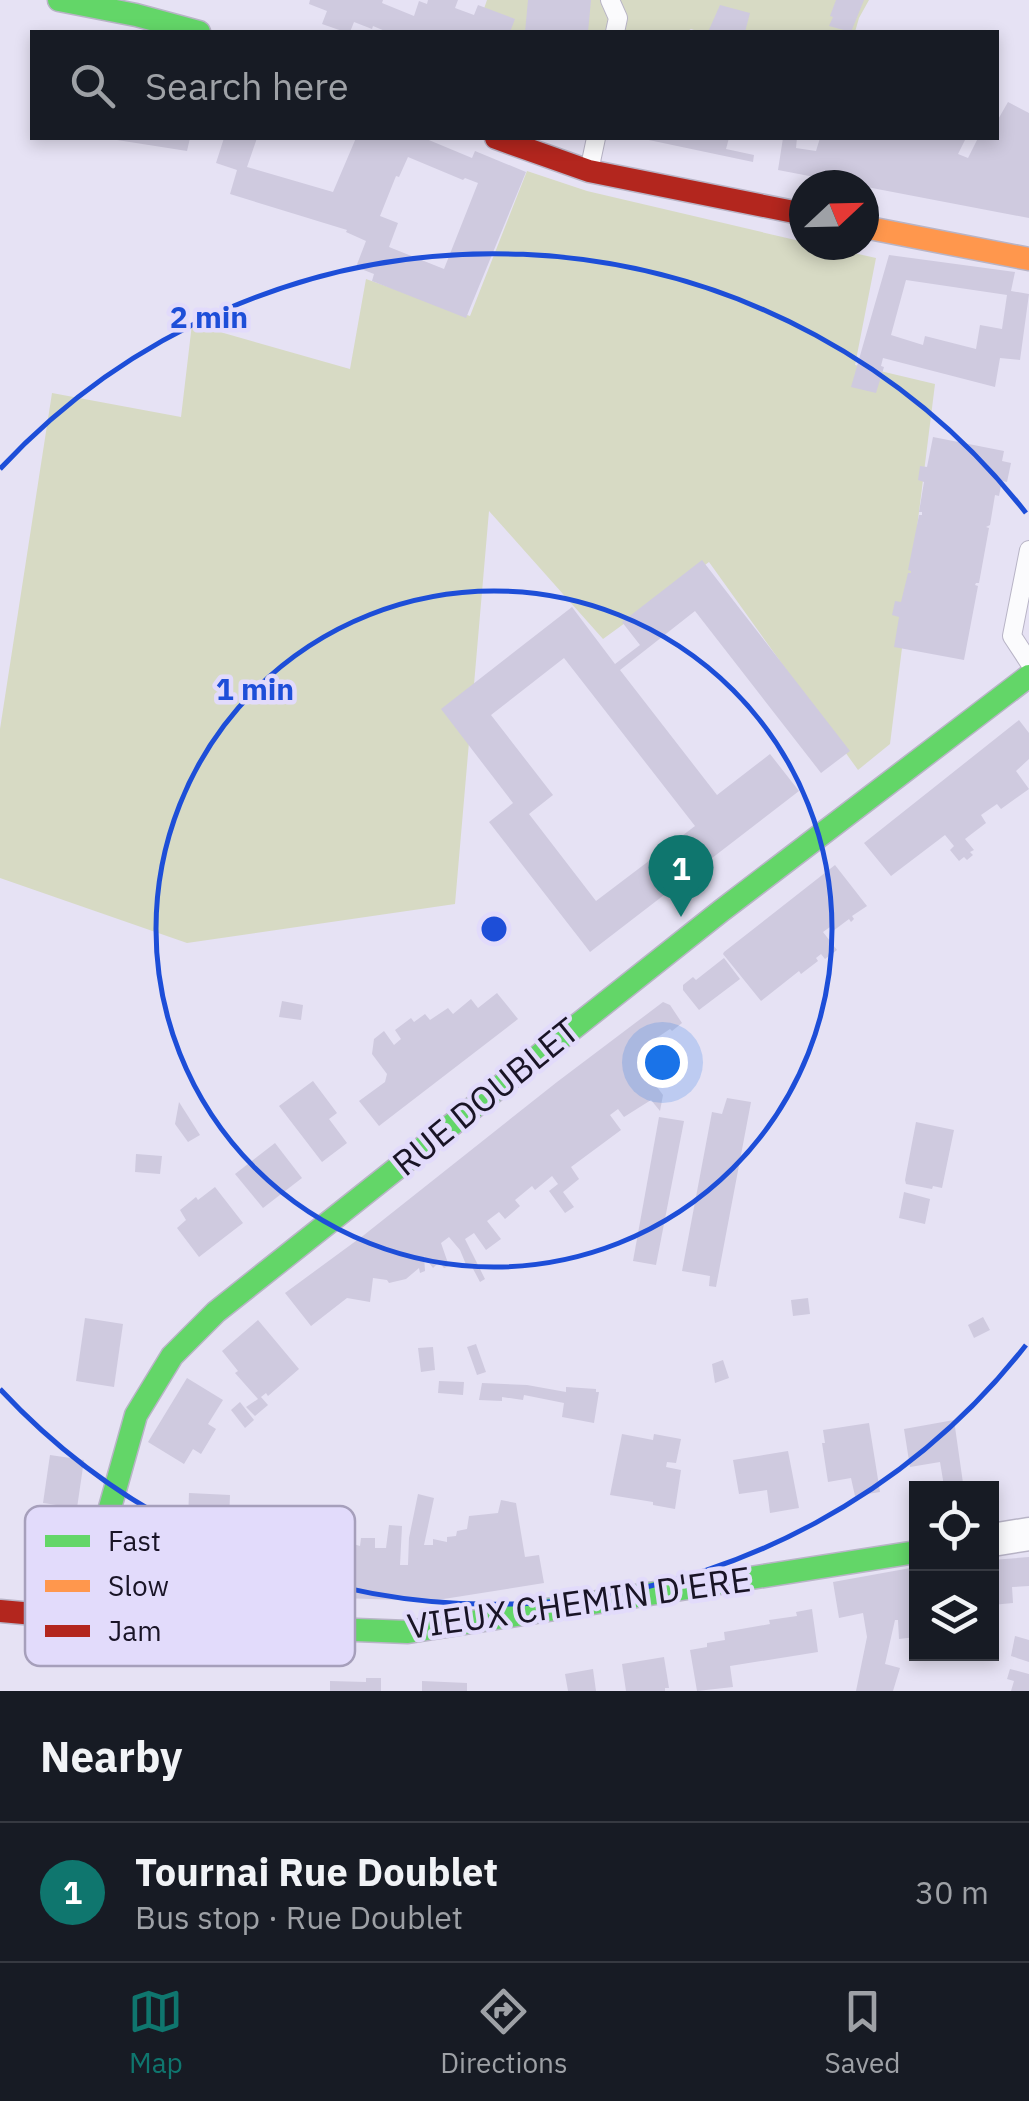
<!DOCTYPE html>
<meta charset="utf-8">
<style>
:root{--surface:#171b24;--page:#242831;--text:#f1f3f6;--muted:#9ea1a6;--line:#363941;--accent:#0f766e}
body{margin:0;font-family:"IBM Plex Sans",sans-serif;background:var(--page);color:var(--text)}
.controls{position:absolute;right:30px;bottom:30px;display:grid;overflow:hidden;border-radius:0px;box-shadow:0 5px 15px #0003}
.controls button{width:90px;height:90px;display:grid;place-items:center;padding:0;border:0;border-bottom:2px solid var(--line);background:var(--surface);color:var(--text);font:50px sans-serif}
.compass{position:absolute;left:789px;top:170px;width:90px;height:90px;border-radius:50%;background:var(--surface);box-shadow:0 5px 15px #0003;rotate:68deg}
.you{position:absolute;left:662px;top:1062px;width:35px;height:35px;margin:-25px;border:8px solid #fff;border-radius:50%;background:#1a73e8;box-shadow:0 0 0 15px #1a73e833}
.badge{display:grid;place-items:center;width:65px;height:65px;border-radius:50%;background:var(--accent);color:#fff;font-size:32px;font-weight:700}
.pin{position:absolute;translate:-50% -82px;filter:drop-shadow(0 2px 5px #0008)}
.pin::after{content:'';position:absolute;top:52px;width:35px;height:30px;background:inherit;clip-path:polygon(0 0,100% 0,50% 100%)}
.list{margin:0;padding:0;list-style:none}
h2{display:flex;justify-content:space-between;align-items:center;height:130px;margin:0;padding:0 40px;font-size:42px}
h2 small{font-size:32px;font-weight:400;color:var(--muted)}
.list li{display:grid;grid-template-columns:65px 1fr auto;gap:30px;align-items:center;box-sizing:border-box;height:140px;padding:0 40px;border-top:2px solid var(--line)}
.list b{display:block;font-size:38px;white-space:nowrap}
.list p{margin:0;font-size:32px;white-space:nowrap;color:var(--muted)}
.list em{font-size:32px;font-style:normal;color:var(--muted)}
.icon{flex:none;width:55px;height:55px;fill:none;stroke:currentColor;stroke-width:2;stroke-linecap:round;stroke-linejoin:round}
.map{position:relative;flex:none;width:1029px;height:1691px;overflow:hidden}
.search{position:absolute;background:var(--surface);box-shadow:0 5px 15px #0003;left:30px;right:30px;top:30px;height:110px;display:flex;align-items:center;gap:25px;box-sizing:border-box;padding:0 35px;border-radius:0px;color:var(--muted);font-size:38px}
.sheet{height:270px;background:var(--surface)}
nav{display:flex;justify-content:space-around;align-items:center;box-sizing:border-box;height:140px;border-top:2px solid var(--line);background:var(--surface);font-size:28px;color:var(--muted)}
nav a{display:grid;justify-items:center;gap:5px}
nav .on{color:var(--accent)}
.map>svg:first-child{display:block}
.green{fill:#d7dac4}
.building{fill:#cfcadf;fill-rule:evenodd}
.lines{fill:none;stroke-linecap:round;stroke-linejoin:round}
.lane-casing{stroke:#b8b4c6;stroke-width:20}
.street-casing{stroke:#b8b4c6;stroke-width:35}
.fast-casing{stroke:#b8b4c6;stroke-width:25}
.slow-casing{stroke:#b8b4c6;stroke-width:25}
.jam-casing{stroke:#b8b4c6;stroke-width:25}
.lane{stroke:#fbfbfd;stroke-width:18}
.street{stroke:#fbfbfd;stroke-width:32}
.fast{stroke:#63d668;stroke-width:22}
.slow{stroke:#ff974d;stroke-width:22}
.jam{stroke:#b3261e;stroke-width:22}
.ring{fill:none;stroke:#1d4ed8;stroke-width:5}
.labels{text-anchor:middle;stroke-width:9;stroke-linejoin:round;paint-order:stroke}
.street-label{font-size:35px;fill:#191426;stroke:#e2dbfb}
.key{fill:#e2dbfb;stroke:#a69fbb;stroke-width:2.5}
.key-label{font-size:28px;fill:#191426}
.centre{fill:#1d4ed8;stroke:#e2dbfb;stroke-width:5}
.ring-label{font-size:30px;text-anchor:middle;font-weight:bold;fill:#1d4ed8;stroke:#e2dbfb;stroke-width:9;stroke-linejoin:round;paint-order:stroke}
</style>
<div class="map">
<svg width="1029" height="1691" viewBox="0 0 1029 1691">
<rect width="100%" height="100%" fill="#e6e2f4"/>
<!-- green -->
<g class="green">
<polygon points="487,0 869,0 859,18 855,32 700,32 691,29 686,32 476,32"/>
<polygon points="527,171 587,191 804,242 804,245 818,245 876,258 855,365 935,384 890,744 858,770 709,562 603,639 489,511 455,904 187,943 0,878 0,729 52,393 181,417 192,324 350,369 366,279 470,316"/>
</g>
<!-- building -->
<g class="building">
<polygon points="310,0 383,0 382,3 414,16 419,1 427,4 428,0 458,0 455,8 474,15 478,5 515,19 510,32 384,32 385,31 373,26 372,29 354,22 350,32 345,32 322,24 327,11 309,4"/>
<polygon points="528,0 591,0 588,32 525,32"/>
<polygon points="836,0 864,0 851,32 829,26 833,17 830,16"/>
<polygon points="720,5 750,13 745,32 708,32"/>
<polygon points="1008,102 1029,113 1029,218 778,170 783,138 797,138 796,148 816,151 820,138 961,138 965,140 958,154 968,158 978,138 996,138 996,123"/>
<polygon points="117,138 190,138 187,151 117,140"/>
<path d="M224,138H257L247,167L333,192L356,138H424L472,158L475,151L526,172L466,318L372,281L374,274L356,267L366,241L346,232L347,230L230,194L237,170L216,163ZM408,157L463,180L465,178L478,183L444,269L389,247L398,223L380,216L396,176L399,177Z"/>
<polygon points="644,138 729,138 726,149 754,155 753,162 644,139"/>
<path d="M889,255L1015,272L1011,291L1029,294L1020,360L1000,358L995,387L883,358L881,366L884,367L876,393L851,387ZM906,280L1007,295L1002,329L980,325L976,349L925,336L923,345L891,335Z"/>
<polygon points="933,437 1004,451 1002,461 1011,463 1007,482 1002,481 999,496 995,495 990,525 986,527 989,528 979,583 976,583 975,585 978,586 964,660 894,647 899,617 892,615 895,601 901,602 908,573 911,573 911,571 908,570 919,515 922,515 922,512 919,512 924,482 918,480 920,466 927,467"/>
<path d="M702,560L850,751L821,773L695,611L620,670L717,795L770,754L799,791L590,952L489,822L513,803L441,709L572,607L615,664L640,645L622,622ZM564,658L695,826L596,901L529,814L553,795L491,715Z"/>
<polygon points="1019,720 1029,733 1029,759 1016,771 1029,789 1001,809 997,804 981,815 986,823 965,839 974,850 970,852 973,855 967,860 964,857 959,861 950,850 954,846 945,835 891,876 864,843"/>
<polygon points="835,865 867,906 852,916 854,919 851,922 849,919 833,931 830,927 823,932 837,950 825,959 821,954 816,958 818,961 801,974 799,971 761,1001 723,954 724,952"/>
<polygon points="724,958 740,979 699,1010 683,990 683,985 693,977 696,980"/>
<polygon points="497,993 518,1019 379,1126 359,1101 385,1082 387,1074 372,1054 374,1039 384,1031 394,1045 401,1039 395,1030 411,1018 414,1022 425,1014 430,1020 448,1008 453,1014 471,999 478,1008"/>
<polygon points="282,1001 303,1005 301,1020 279,1017"/>
<polygon points="663,1002 670,1005 682,1023 672,1031 670,1029 652,1041 662,1056 652,1064 659,1073 651,1079 663,1095 660,1111 651,1100 624,1117 618,1109 610,1115 621,1130 571,1167 579,1179 563,1192 574,1207 565,1213 549,1191 558,1184 552,1176 535,1190 532,1186 515,1200 520,1206 505,1219 499,1212 487,1221 501,1239 486,1250 474,1233 465,1239 485,1279 480,1282 471,1265 467,1267 460,1250 449,1237 441,1243 449,1266 444,1268 439,1262 433,1268 424,1256 425,1271 420,1273 419,1268 406,1279 389,1283 387,1280 373,1278 370,1302 347,1298 311,1326 285,1293 364,1235 557,1082"/>
<polygon points="313,1081 337,1113 329,1119 347,1143 322,1162 279,1106"/>
<polygon points="727,1098 751,1102 716,1287 709,1286 710,1276 682,1271 712,1112 722,1114"/>
<polygon points="179,1102 200,1135 188,1142 175,1124"/>
<polygon points="659,1117 684,1121 656,1265 633,1261"/>
<polygon points="916,1122 954,1130 942,1188 933,1186 932,1189 906,1184 905,1180"/>
<polygon points="275,1143 302,1178 263,1208 235,1174"/>
<polygon points="136,1154 162,1156 160,1174 135,1172"/>
<polygon points="215,1187 243,1223 199,1257 177,1228 186,1220 180,1210 196,1197 198,1200"/>
<polygon points="904,1192 930,1199 925,1224 899,1218"/>
<polygon points="808,1298 810,1314 793,1316 791,1300"/>
<polygon points="983,1317 990,1330 974,1338 968,1325"/>
<polygon points="85,1318 123,1324 114,1387 76,1381"/>
<polygon points="258,1320 299,1369 268,1396 266,1393 261,1397 268,1405 255,1416 246,1407 258,1399 235,1373 238,1371 222,1351"/>
<polygon points="476,1344 486,1372 477,1375 467,1347"/>
<polygon points="433,1347 435,1370 421,1372 418,1348"/>
<polygon points="723,1360 729,1378 715,1383 712,1364"/>
<polygon points="187,1378 223,1400 208,1424 216,1429 201,1454 193,1449 184,1464 148,1442"/>
<polygon points="439,1381 464,1382 463,1395 438,1393"/>
<polygon points="482,1383 527,1385 566,1392 566,1387 596,1389 596,1392 599,1392 594,1423 562,1417 564,1403 524,1395 523,1400 502,1397 502,1401 479,1400"/>
<polygon points="240,1402 254,1420 245,1428 231,1410"/>
<polygon points="954,1420 963,1483 944,1486 940,1462 910,1467 904,1429"/>
<polygon points="869,1423 880,1492 855,1496 851,1478 828,1482 822,1443 825,1443 823,1430"/>
<polygon points="622,1434 653,1440 654,1434 681,1439 676,1463 667,1462 666,1467 681,1470 675,1509 653,1505 653,1502 610,1495"/>
<polygon points="788,1451 799,1508 770,1513 767,1490 739,1494 733,1460"/>
<polygon points="50,1455 84,1460 77,1508 43,1503"/>
<polygon points="189,1493 230,1495 227,1573 186,1572"/>
<polygon points="418,1494 434,1498 424,1545 433,1545 433,1539 447,1542 447,1537 456,1536 457,1531 467,1529 469,1516 498,1513 501,1500 516,1503 525,1557 539,1555 544,1583 431,1601 341,1598 341,1596 249,1595 251,1540 275,1540 275,1552 304,1552 308,1537 336,1538 335,1562 342,1563 343,1541 360,1546 361,1538 375,1538 375,1548 386,1548 389,1525 402,1526 400,1565 408,1565 409,1538"/>
<polygon points="1029,1557 1029,1586 1012,1587 1013,1603 992,1605 992,1560"/>
<polygon points="916,1567 916,1637 899,1639 898,1620 895,1620 885,1664 900,1668 893,1691 856,1691 867,1637 863,1613 839,1618 833,1582"/>
<polygon points="812,1609 818,1652 730,1666 733,1687 697,1691 690,1650 707,1647 707,1643 725,1640 724,1632 770,1624 769,1620 797,1616 796,1612"/>
<polygon points="1015,1636 1029,1640 1029,1662 1011,1656"/>
<polygon points="664,1657 669,1688 665,1688 665,1691 626,1691 622,1664"/>
<polygon points="593,1669 596,1691 568,1691 565,1674"/>
<polygon points="1010,1669 1029,1674 1029,1691 1011,1691 1014,1681 1007,1679"/>
<polygon points="366,1678 381,1678 381,1691 330,1691 330,1681 366,1682"/>
<polygon points="422,1681 467,1683 467,1691 422,1691"/>
</g>
<g class="lines">
<defs>
<g id="lane">
<polyline points="610,0 618,18 615,32"/>
<polyline points="589,171 596,138"/>
<polyline points="1029,550 1012,636 1029,662"/>
</g>
<polyline id="street" points="992,1540 1029,1534"/>
<g id="fast">
<polyline points="59,0 136,15 199,32"/>
<polyline points="79,1618 136,1415 172,1356 216,1312 721,911 1029,676"/>
<polyline points="279,1627 408,1632 916,1552"/>
</g>
<polyline id="slow" points="864,227 1029,259"/>
<g id="jam">
<polyline points="496,138 589,171 804,214"/>
<polyline points="0,1611 79,1618 279,1627"/>
</g>
</defs>
<!-- lane casing -->
<use href="#lane" class="lane-casing"/>
<!-- street casing -->
<use href="#street" class="street-casing"/>
<!-- fast casing -->
<use href="#fast" class="fast-casing"/>
<!-- slow casing -->
<use href="#slow" class="slow-casing"/>
<!-- jam casing -->
<use href="#jam" class="jam-casing"/>
<!-- lane -->
<use href="#lane" class="lane"/>
<!-- street -->
<use href="#street" class="street"/>
<!-- fast -->
<use href="#fast" class="fast"/>
<!-- slow -->
<use href="#slow" class="slow"/>
<!-- jam -->
<use href="#jam" class="jam"/>
</g>
<!-- distance rings -->
<g class="ring">
<circle cx="494" cy="929" r="338"/>
<path d="M1026 1345A675 675 0 0 1 0 1389M0 469A675 675 0 0 1 1026 513"/>
</g>
<g class="labels">
<!-- street labels -->
<g class="street-label">
<text transform="translate(486 1097) rotate(-39)" y="12">RUE DOUBLET</text>
<text transform="translate(579 1603) rotate(-8)" y="12">VIEUX CHEMIN D'ERE</text>
</g>
</g>
<!-- legend -->
<rect x="25" y="1506" width="330" height="160" rx="15" class="key"/>
<rect x="45" y="1535" width="45" height="12" fill="#63d668"/>
<rect x="45" y="1580" width="45" height="12" fill="#ff974d"/>
<rect x="45" y="1625" width="45" height="12" fill="#b3261e"/>
<g class="key-label">
<text x="108" y="1551">Fast</text>
<text x="108" y="1596">Slow</text>
<text x="108" y="1641">Jam</text>
</g>
<circle cx="494" cy="929" r="15" class="centre"/>
<g class="ring-label">
<text x="209" y="328">2 min</text>
<text x="255" y="700">1 min</text>
</g>
</svg>
<div class="controls">
<button><svg class="icon" aria-label="locate" viewBox="0 0 24 24"><circle cx="12" cy="12" r="6"/><path d="M12 2v4M12 18v4M2 12h4M18 12h4"/></svg></button>
<button><svg class="icon" aria-label="layers" viewBox="0 0 24 24"><path d="M12 4l9 5-9 5-9-5zM3 14l9 5 9-5"/></svg></button>
</div>
<svg class="compass" viewBox="-18 -18 36 36"><path d="M0-13l5 13h-10z" fill="#e53935"/><path d="M0 13l5-13h-10z" fill="#9ea1a6"/></svg>
<div class="you"></div>
<div class="pin badge" style="left:681px;top:917px">1</div>
<div class="search"><svg class="icon" aria-label="search" viewBox="0 0 24 24"><circle cx="10" cy="10" r="6"/><path d="M15 15l6 6"/></svg>Search here</div>
</div>
<section class="sheet">
<h2>Nearby<small></small></h2>
<ul class="list">
<li><span class="badge">1</span><div><b>Tournai Rue Doublet</b><p>Bus stop · Rue Doublet</p></div><em>30 m</em></li>
</ul>
</section>
<nav>
<a class="on"><svg class="icon" aria-label="map" viewBox="0 0 24 24"><path d="M3 6l6-2 6 2 6-2v14l-6 2-6-2-6 2zM9 4v14M15 6v14"/></svg>Map</a>
<a><svg class="icon" aria-label="directions" viewBox="0 0 24 24"><path d="M12 3l9 9-9 9-9-9zM9 14v-3h6M13 9l2 2-2 2"/></svg>Directions</a>
<a><svg class="icon" aria-label="saved" viewBox="0 0 24 24"><path d="M7 4h10v16l-5-4-5 4z"/></svg>Saved</a>
</nav>
